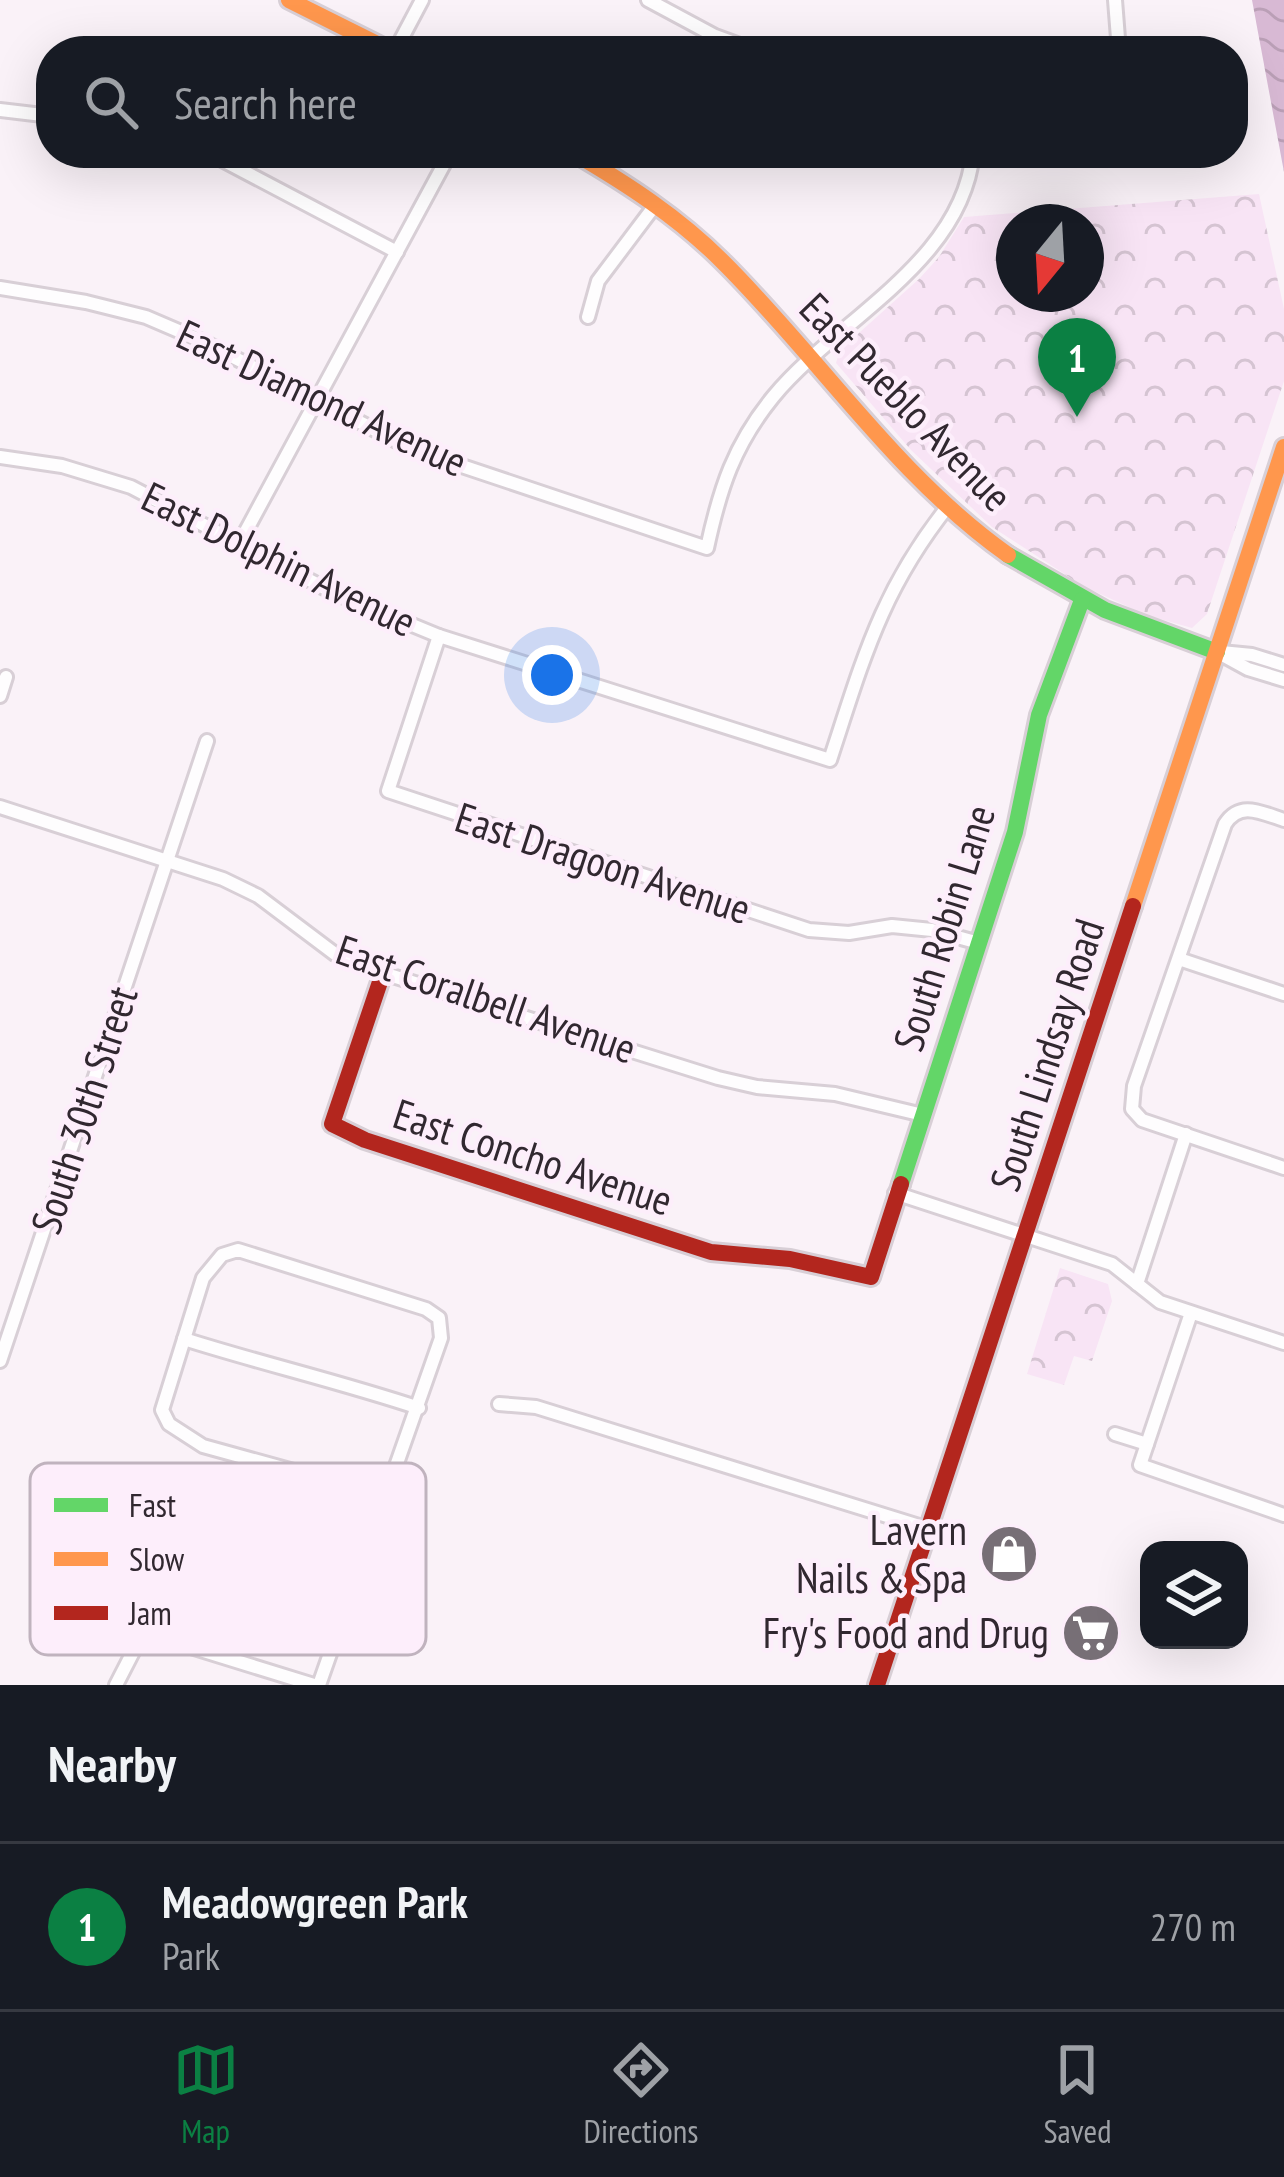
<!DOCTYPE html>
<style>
:root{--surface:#171b24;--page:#242831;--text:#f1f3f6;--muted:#9ea1a6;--line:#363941;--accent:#0b8043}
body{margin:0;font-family:"PT Sans Narrow",sans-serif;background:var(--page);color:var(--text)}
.controls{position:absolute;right:36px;bottom:36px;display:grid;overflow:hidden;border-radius:24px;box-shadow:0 12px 48px #0002}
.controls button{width:108px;height:108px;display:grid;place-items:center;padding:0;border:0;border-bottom:3px solid var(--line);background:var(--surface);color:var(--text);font:60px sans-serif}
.compass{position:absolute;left:996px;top:204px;width:108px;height:108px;border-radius:50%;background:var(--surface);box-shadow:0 12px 48px #0002;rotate:198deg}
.you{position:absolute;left:552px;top:675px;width:42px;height:42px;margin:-30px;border:9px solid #fff;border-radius:50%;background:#1a73e8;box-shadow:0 0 0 18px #1a73e833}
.badge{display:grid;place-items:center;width:78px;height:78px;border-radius:50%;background:var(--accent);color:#fff;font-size:39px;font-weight:700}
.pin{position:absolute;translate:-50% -99px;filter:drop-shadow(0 3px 6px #0008)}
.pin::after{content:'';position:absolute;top:63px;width:42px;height:36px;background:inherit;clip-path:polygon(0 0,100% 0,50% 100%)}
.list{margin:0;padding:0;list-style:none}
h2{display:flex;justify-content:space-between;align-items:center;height:156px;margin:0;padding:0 48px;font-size:51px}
h2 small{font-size:39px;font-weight:400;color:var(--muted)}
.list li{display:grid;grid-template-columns:78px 1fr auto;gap:36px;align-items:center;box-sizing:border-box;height:168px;padding:0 48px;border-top:3px solid var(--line)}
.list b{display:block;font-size:45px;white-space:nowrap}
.list p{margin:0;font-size:39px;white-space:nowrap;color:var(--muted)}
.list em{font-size:39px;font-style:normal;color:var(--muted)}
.icon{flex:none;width:66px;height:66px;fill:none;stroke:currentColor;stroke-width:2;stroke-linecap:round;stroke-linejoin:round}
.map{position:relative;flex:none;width:1284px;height:1685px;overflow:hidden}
.search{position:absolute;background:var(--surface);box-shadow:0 12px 48px #0002;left:36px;right:36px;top:36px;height:132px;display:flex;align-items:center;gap:30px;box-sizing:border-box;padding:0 42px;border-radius:48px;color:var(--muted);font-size:45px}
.sheet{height:324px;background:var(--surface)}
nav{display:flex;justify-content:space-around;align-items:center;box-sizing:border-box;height:168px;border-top:3px solid var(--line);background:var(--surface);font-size:33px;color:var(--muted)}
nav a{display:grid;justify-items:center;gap:6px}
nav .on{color:var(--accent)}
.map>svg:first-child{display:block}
.forest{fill:url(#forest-crowns);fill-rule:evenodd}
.water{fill:url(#water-waves)}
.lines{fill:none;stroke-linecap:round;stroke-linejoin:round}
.street-casing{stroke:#d8cfd6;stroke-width:18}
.fast-casing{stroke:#d8cfd6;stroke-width:22}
.slow-casing{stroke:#d8cfd6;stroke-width:22}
.jam-casing{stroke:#d8cfd6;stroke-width:22}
.street{stroke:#fefdfe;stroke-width:12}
.fast{stroke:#63d668;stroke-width:16}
.slow{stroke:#ff974d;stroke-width:16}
.jam{stroke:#b3261e;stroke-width:16}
.labels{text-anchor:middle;stroke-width:9;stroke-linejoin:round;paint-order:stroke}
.street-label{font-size:42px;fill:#312830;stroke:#fdeefb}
.poi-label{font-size:42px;fill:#312830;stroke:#fdeefb;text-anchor:end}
.key{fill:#fdeefb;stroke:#c0b3be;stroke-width:3}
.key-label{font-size:33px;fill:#312830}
</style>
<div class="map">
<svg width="1284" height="1685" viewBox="0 0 1284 1685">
<defs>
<pattern id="forest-crowns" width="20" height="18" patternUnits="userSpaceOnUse" patternTransform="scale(3)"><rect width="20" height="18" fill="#f8e4f5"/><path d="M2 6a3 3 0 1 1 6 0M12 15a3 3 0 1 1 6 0" fill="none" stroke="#d5c4d2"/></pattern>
<pattern id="water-waves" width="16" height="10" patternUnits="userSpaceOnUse" patternTransform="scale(3)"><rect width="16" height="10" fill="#d8b9d4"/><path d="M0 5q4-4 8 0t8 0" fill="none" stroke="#ba9fb6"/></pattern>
</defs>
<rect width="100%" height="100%" fill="#faf2f8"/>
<!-- forest -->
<g class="forest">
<path d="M1259,194L1284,309V381L1207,614L1192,628L1146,615L1083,586L992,527L911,450L836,363L840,350L919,279L939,257L964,217ZM1086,222V294H1014V222Z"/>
<polygon points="1060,1268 1108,1284 1112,1301 1092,1361 1074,1356 1064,1385 1027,1374"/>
</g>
<!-- water -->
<polygon class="water" points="1252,0 1284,0 1284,172"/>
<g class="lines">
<defs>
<g id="street">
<polyline points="648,0 715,36 756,51"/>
<polyline points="1115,0 1119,51"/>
<polyline points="395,51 422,0"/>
<polyline points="0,110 51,116"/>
<polyline points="209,153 397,252"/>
<path d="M0,288L86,302L146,317L202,341L414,450L707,548C720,488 734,445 773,397C836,320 962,263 973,153"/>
<polyline points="588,317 598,281 656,204"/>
<path d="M0,457L62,466L131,487L332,592L439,636L830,760C863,660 881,590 949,505"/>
<polyline points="239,544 450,153"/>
<polyline points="439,636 388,791 809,930 849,933 892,926 932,930 979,943"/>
<polyline points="1217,652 1248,669 1284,680"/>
<polyline points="1221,652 1252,655 1284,665"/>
<polyline points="0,696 6,677"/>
<polyline points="0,807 223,879 258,896 335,954 383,973 718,1078 757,1087 835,1094 923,1115"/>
<path d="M1284,820C1262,813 1240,800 1225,824L1134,1086L1132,1109L1142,1120L1284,1168"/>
<polyline points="1179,959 1284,994"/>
<polyline points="895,1193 1112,1264 1160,1302 1284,1343"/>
<polyline points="1137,1284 1186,1134"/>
<polyline points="1191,1313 1140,1465 1284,1515"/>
<path d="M184,1339C263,1364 341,1382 419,1408"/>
<polyline points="0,1361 207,741"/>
<polyline points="499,1404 536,1407 929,1529"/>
<polyline points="1115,1434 1147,1444"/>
<polyline points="139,1631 314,1685"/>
<polyline points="116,1685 134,1650 148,1578 163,1551 180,1539 210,1537 354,1582"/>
<polyline points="319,1685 441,1338 439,1318 426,1309 238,1250 222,1255 203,1278 162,1410 169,1424 203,1446 388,1497"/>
</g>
<g id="fast">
<polyline points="1008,555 1105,610 1217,652"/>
<polyline points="901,1184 1015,832 1039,715 1082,600"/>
</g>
<g id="slow">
<polyline points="289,0 391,51"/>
<path d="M574,153C627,184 678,217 722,261C819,357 895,475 1008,555"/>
<polyline points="1133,906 1284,447"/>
</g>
<g id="jam">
<polyline points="383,973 332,1124 365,1140 711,1252 790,1259 871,1277 901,1184"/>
<polyline points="877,1685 1133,906"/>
</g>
</defs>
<!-- street casing -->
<use href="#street" class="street-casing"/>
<!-- fast casing -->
<use href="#fast" class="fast-casing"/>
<!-- slow casing -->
<use href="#slow" class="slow-casing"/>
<!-- jam casing -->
<use href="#jam" class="jam-casing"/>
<!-- street -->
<use href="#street" class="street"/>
<!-- fast -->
<use href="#fast" class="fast"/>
<!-- slow -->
<use href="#slow" class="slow"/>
<!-- jam -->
<use href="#jam" class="jam"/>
</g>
<!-- icons -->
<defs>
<symbol id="shop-disc" viewBox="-11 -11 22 22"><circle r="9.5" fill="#776f76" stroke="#fdeefb"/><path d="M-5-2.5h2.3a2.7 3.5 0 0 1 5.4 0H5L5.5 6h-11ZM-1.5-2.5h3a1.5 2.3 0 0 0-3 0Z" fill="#fff"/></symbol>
<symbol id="supermarket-disc" viewBox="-11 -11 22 22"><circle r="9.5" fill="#776f76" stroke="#fdeefb"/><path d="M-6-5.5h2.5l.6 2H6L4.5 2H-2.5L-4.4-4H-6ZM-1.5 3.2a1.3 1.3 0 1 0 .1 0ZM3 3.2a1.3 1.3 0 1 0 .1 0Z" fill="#fff"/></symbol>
</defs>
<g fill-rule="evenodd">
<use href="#shop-disc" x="976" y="1521" width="66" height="66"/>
<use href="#supermarket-disc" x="1058" y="1600" width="66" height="66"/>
</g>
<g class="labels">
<!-- street labels -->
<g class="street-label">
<text transform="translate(322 398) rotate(25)" y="15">East Diamond Avenue</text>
<text transform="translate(906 402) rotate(46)" y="15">East Pueblo Avenue</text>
<text transform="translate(279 559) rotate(26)" y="15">East Dolphin Avenue</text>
<text transform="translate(603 863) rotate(18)" y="15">East Dragoon Avenue</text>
<text transform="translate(944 928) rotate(-73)" y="15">South Robin Lane</text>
<text transform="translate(486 999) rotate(19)" y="15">East Coralbell Avenue</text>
<text transform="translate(1047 1055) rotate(-72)" y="15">South Lindsay Road</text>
<text transform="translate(84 1110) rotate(-72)" y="15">South 30th Street</text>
<text transform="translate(533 1157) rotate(18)" y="15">East Concho Avenue</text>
</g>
<!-- poi labels -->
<g class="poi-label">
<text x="967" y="1545">Lavern<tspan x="967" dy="48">Nails &amp; Spa</tspan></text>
<text x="1049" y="1648">Fry's Food and Drug</text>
</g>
</g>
<!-- legend -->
<rect x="30" y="1463" width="396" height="192" rx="18" class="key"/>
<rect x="54" y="1498" width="54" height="14" fill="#63d668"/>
<rect x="54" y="1552" width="54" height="14" fill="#ff974d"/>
<rect x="54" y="1606" width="54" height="14" fill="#b3261e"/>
<g class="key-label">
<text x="129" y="1517">Fast</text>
<text x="129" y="1571">Slow</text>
<text x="129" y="1625">Jam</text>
</g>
</svg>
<div class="controls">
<button><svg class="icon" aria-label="layers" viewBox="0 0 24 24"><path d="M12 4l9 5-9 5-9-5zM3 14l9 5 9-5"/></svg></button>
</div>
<svg class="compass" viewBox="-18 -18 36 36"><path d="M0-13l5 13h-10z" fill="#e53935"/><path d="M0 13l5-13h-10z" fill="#9ea1a6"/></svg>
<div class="you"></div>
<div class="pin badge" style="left:1077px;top:417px">1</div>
<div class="search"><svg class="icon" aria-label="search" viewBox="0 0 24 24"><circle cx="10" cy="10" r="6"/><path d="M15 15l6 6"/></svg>Search here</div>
</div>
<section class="sheet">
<h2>Nearby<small></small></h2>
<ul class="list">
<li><span class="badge">1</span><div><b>Meadowgreen Park</b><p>Park</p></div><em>270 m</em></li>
</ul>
</section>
<nav>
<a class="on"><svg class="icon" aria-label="map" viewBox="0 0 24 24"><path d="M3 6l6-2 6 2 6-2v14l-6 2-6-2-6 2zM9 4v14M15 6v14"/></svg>Map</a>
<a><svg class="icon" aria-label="directions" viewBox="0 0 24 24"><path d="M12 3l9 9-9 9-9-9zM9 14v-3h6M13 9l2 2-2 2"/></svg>Directions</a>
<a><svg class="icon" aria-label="saved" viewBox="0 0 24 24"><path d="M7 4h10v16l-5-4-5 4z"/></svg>Saved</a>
</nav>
